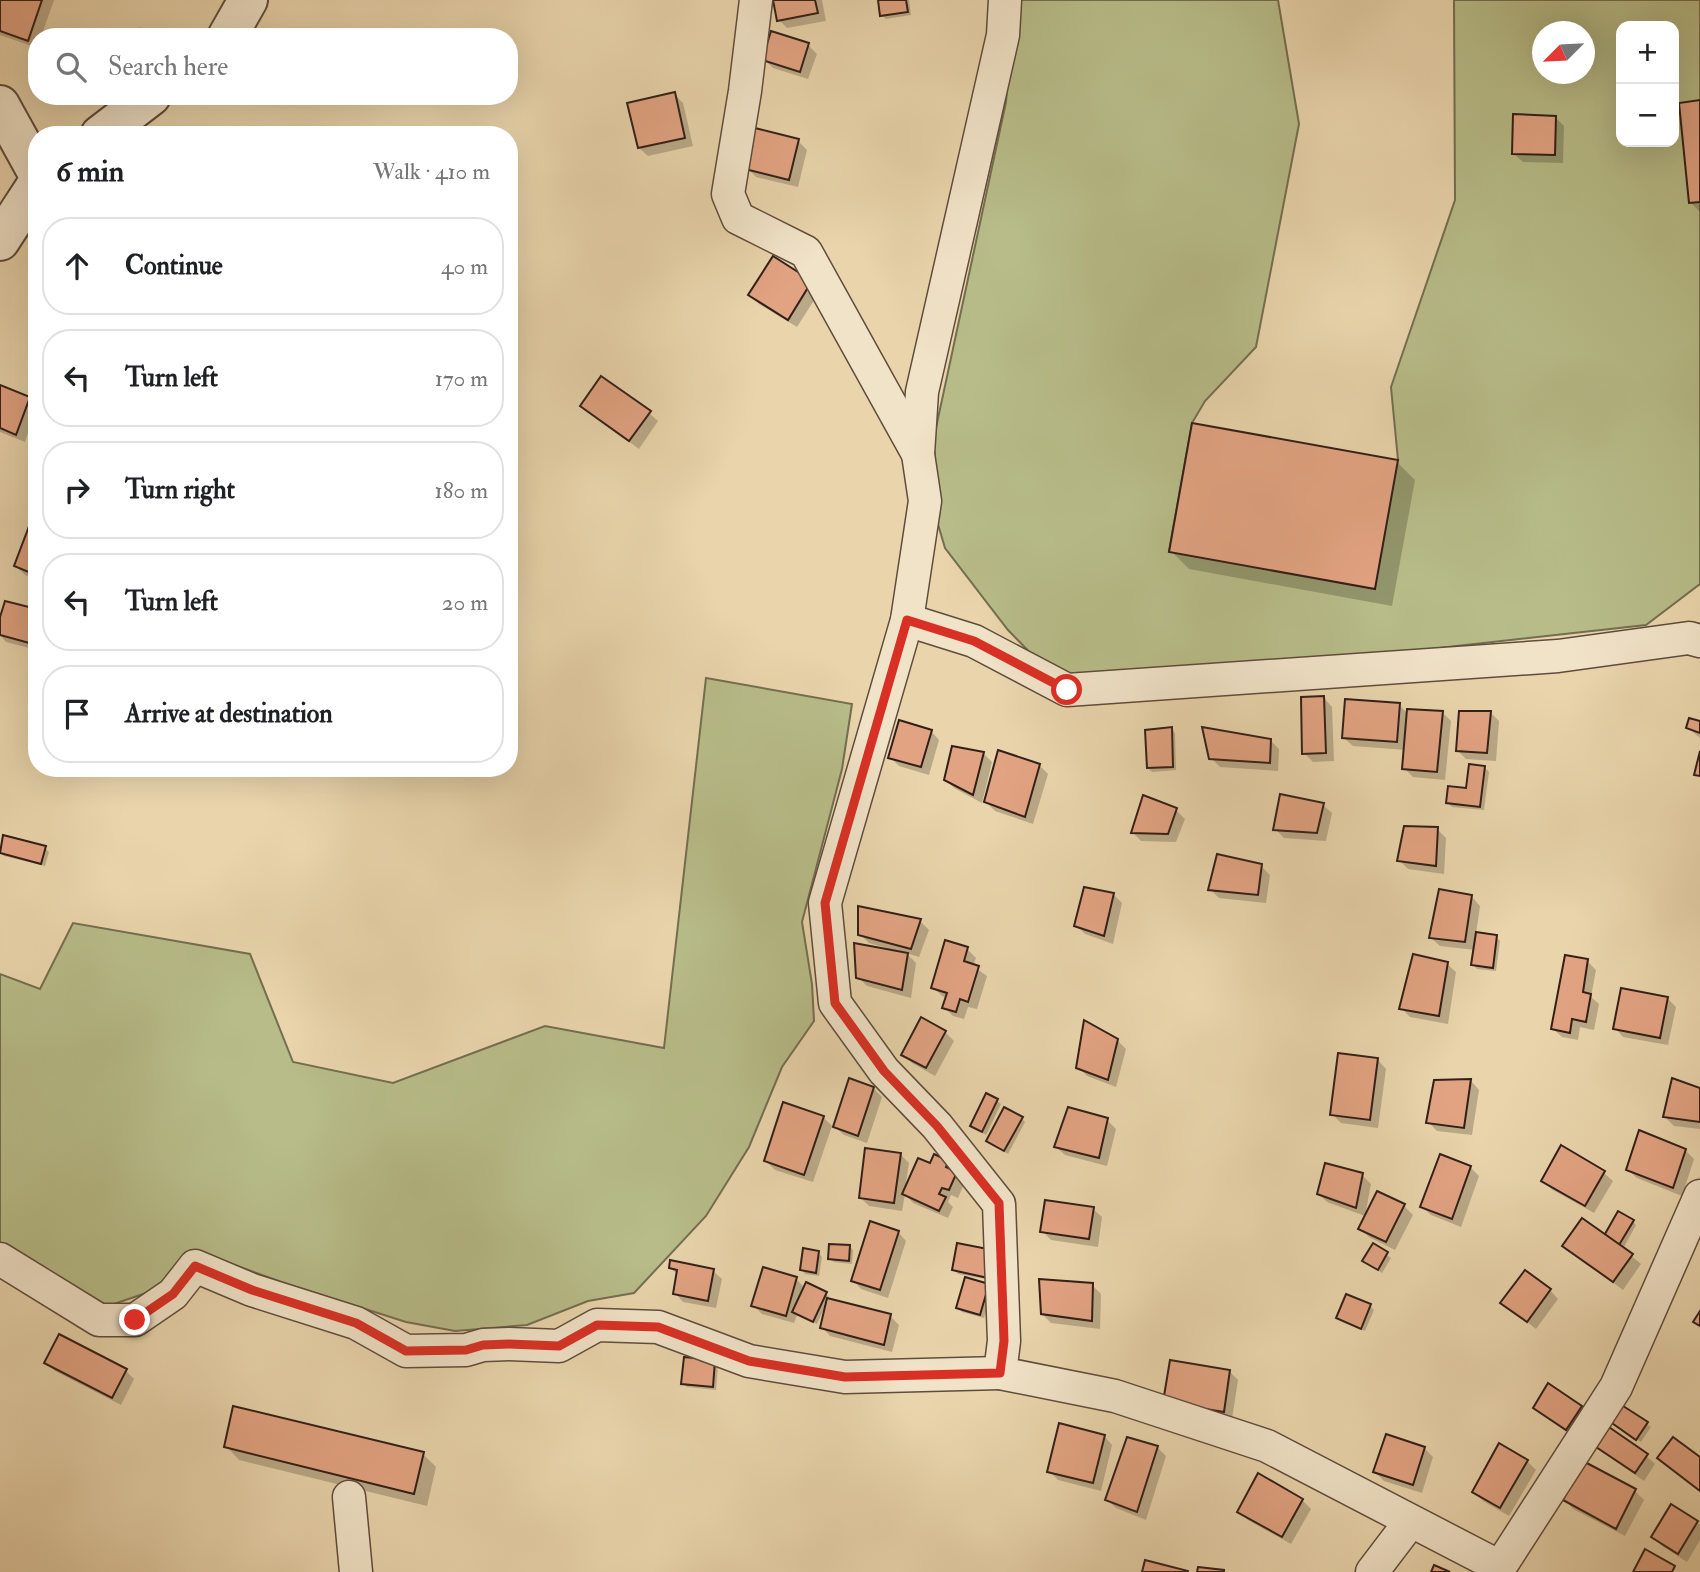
<!DOCTYPE html>
<meta charset="utf-8">
<style>
:root{--surface:#fff;--page:#f2f2f2;--text:#202124;--muted:#757577;--line:#e0e0e0}
body{margin:0;font-family:"IM FELL Double Pica",serif;background:var(--page);color:var(--text)}
.controls{position:absolute;right:21px;top:21px;display:grid;overflow:hidden;border-radius:14px;box-shadow:0 7px 28px #0002}
.controls button{width:63px;height:63px;display:grid;place-items:center;padding:0;border:0;border-bottom:2px solid var(--line);background:var(--surface);color:var(--text);font:35px sans-serif}
.compass{position:absolute;left:1532px;top:21px;width:63px;height:63px;border-radius:50%;background:var(--surface);box-shadow:0 7px 28px #0002;rotate:246deg}
.stop{position:absolute;width:21px;height:21px;margin:-16px;border:5px solid #d93025;border-radius:50%;background:#fff}
.stop.end{background:#d93025;border-color:#fff;box-shadow:0 2px 7px #0008}
.list{margin:0;padding:0;list-style:none}
h2{display:flex;justify-content:space-between;align-items:center;height:91px;margin:0;padding:0 28px;font-size:30px}
h2 small{font-size:23px;font-weight:400;color:var(--muted)}
.list li{display:grid;grid-template-columns:46px 1fr auto;gap:21px;align-items:center;box-sizing:border-box;height:98px;margin:0 14px 14px;padding:0 14px;border:2px solid var(--line);border-radius:28px}
.list b{display:block;font-size:26px;white-space:nowrap}
.list em{font-size:23px;font-style:normal;color:var(--muted)}
.icon{flex:none;width:38px;height:38px;fill:none;stroke:currentColor;stroke-width:2;stroke-linecap:round;stroke-linejoin:round}
.map{position:relative;flex:none;width:1700px;height:1572px;overflow:hidden}
.search{position:absolute;background:var(--surface);box-shadow:0 7px 28px #0002;left:28px;top:28px;width:490px;height:77px;display:flex;align-items:center;gap:18px;box-sizing:border-box;padding:0 24px;border-radius:28px;color:var(--muted);font-size:26px}
.panel{position:absolute;background:var(--surface);box-shadow:0 7px 28px #0002;left:28px;top:126px;width:490px;height:651px;border-radius:28px}
.map>svg:first-child{display:block}
.green{fill:#b7bc88;stroke:#746e50;stroke-width:2;fill-rule:evenodd}
.shadow{fill:#0003}
.building{fill:#e2a382;stroke:#321f18;stroke-width:2}
.lines{fill:none;stroke-linecap:round;stroke-linejoin:round}
.minor-casing{stroke:#604c3d;stroke-width:35}
.tertiary-casing{stroke:#604c3d;stroke-width:42}
.minor{stroke:#f1e3c8;stroke-width:32}
.tertiary{stroke:#f1e3c8;stroke-width:38}
.route{stroke:#d93025;stroke-width:9}
</style>
<div class="map">
<svg width="1700" height="1572" viewBox="0 0 1700 1572">
<rect width="100%" height="100%" fill="#e9d4ab"/>
<filter id="stains"><feTurbulence type="fractalNoise" baseFrequency=".00286" numOctaves="4"/><feColorMatrix values="0 0 0 0 .2 0 0 0 0 .09 0 0 0 0 .02 0 0 0 .5 -.17"/></filter>
<radialGradient id="worn" r=".72"><stop offset=".6" stop-color="#630" stop-opacity="0"/><stop offset="1" stop-color="#630" stop-opacity=".3"/></radialGradient>
<!-- green -->
<g class="green">
<path d="M1014,0H1278L1299,124L1256,347L1205,401L1192,423L1169,551L1398,460L1391,387L1455,200L1454,0H1700V584L1646,625L1412,651L1077,676L1047,670L1008,630L945,548L937,521L931,451L1006,102ZM1621,26H1674V142H1621ZM1542,32H1584V74H1542Z"/>
<polygon points="706,678 852,704 842,769 802,922 812,984 814,1021 782,1067 749,1147 706,1216 634,1293 588,1301 527,1325 455,1331 406,1322 284,1283 197,1251 155,1290 108,1306 0,1245 0,974 40,989 73,923 250,954 293,1062 393,1083 545,1026 664,1048"/>
</g>
<!-- shadow -->
<g class="shadow">
<polygon points="0,0 54,0 41,37 37,37 37,48 0,35"/>
<polygon points="775,0 822,0 826,21 787,28 779,20"/>
<polygon points="880,0 909,0 911,15 886,19 882,15"/>
<polygon points="808,45 817,54 808,79 773,68 764,59"/>
<polygon points="674,94 683,103 693,146 648,156 639,148"/>
<polygon points="280,96 315,96 314,103"/>
<polygon points="1700,102 1700,212 1690,202"/>
<polygon points="1555,117 1564,126 1563,163 1523,162 1514,154"/>
<polygon points="798,141 807,150 798,187 756,177 747,168"/>
<polygon points="773,258 820,291 797,327 759,304 750,295"/>
<polygon points="0,387 29,399 37,406 25,442 0,432"/>
<polygon points="582,406 649,413 658,421 639,449"/>
<polygon points="1397,462 1415,480 1392,606 1189,569 1171,551"/>
<polygon points="37,525 37,580 25,575 16,566"/>
<polygon points="37,611 37,650 6,642 0,635 0,624"/>
<polygon points="1324,698 1332,707 1334,761 1313,762 1304,753"/>
<polygon points="1399,705 1409,715 1442,712 1451,721 1445,780 1413,777 1404,768 1406,750 1353,746 1344,738"/>
<polygon points="1491,713 1499,721 1496,761 1466,759 1458,751"/>
<polygon points="1700,723 1700,738 1688,728"/>
<polygon points="1171,729 1175,733 1176,770 1152,772 1148,768"/>
<polygon points="931,731 939,740 929,775 899,766 890,757"/>
<polygon points="1270,740 1279,749 1278,771 1220,767 1211,758"/>
<polygon points="983,753 992,762 982,803 954,788 945,779"/>
<polygon points="1039,765 1048,774 1033,824 995,811 986,802"/>
<polygon points="1485,768 1489,772 1484,810 1452,807 1448,803 1468,790"/>
<polygon points="1323,805 1332,813 1326,841 1284,838 1275,829"/>
<polygon points="1176,810 1185,819 1176,842 1141,841 1133,833"/>
<polygon points="1437,829 1446,838 1444,874 1408,869 1399,860"/>
<polygon points="45,848 49,852 45,866 4,856 0,852"/>
<polygon points="1261,866 1270,875 1266,903 1219,898 1210,889"/>
<polygon points="1113,894 1122,903 1113,944 1085,934 1076,925"/>
<polygon points="1472,897 1480,906 1476,934 1496,937 1500,941 1496,971 1477,969 1473,965 1475,950 1440,946 1431,938"/>
<polygon points="920,921 929,930 919,957 906,953 916,963 911,998 867,986 858,977 886,948 869,943 860,934"/>
<polygon points="967,949 976,958 973,966 987,976 977,1009 968,1007 964,1019 953,1016 944,1007 947,998 942,996 933,987"/>
<polygon points="1587,961 1596,970 1591,997 1599,1004 1594,1030 1580,1027 1578,1040 1562,1037 1553,1029"/>
<polygon points="1447,964 1456,972 1448,1024 1410,1017 1401,1008"/>
<polygon points="1667,998 1676,1007 1668,1045 1623,1037 1615,1028"/>
<polygon points="945,1032 954,1041 935,1076 912,1063 903,1054"/>
<polygon points="1117,1040 1126,1049 1116,1087 1087,1076 1078,1067"/>
<polygon points="1378,1060 1386,1069 1378,1128 1341,1123 1332,1114"/>
<polygon points="1471,1081 1479,1090 1472,1135 1437,1131 1428,1122 1435,1082"/>
<polygon points="873,1088 882,1097 867,1143 844,1135 835,1127"/>
<polygon points="1700,1090 1700,1129 1674,1126 1665,1117"/>
<polygon points="997,1101 1001,1104 986,1135 976,1129 972,1126"/>
<polygon points="823,1117 832,1126 813,1182 775,1170 766,1161"/>
<polygon points="1021,1118 1025,1122 1008,1154 988,1141"/>
<polygon points="1107,1120 1116,1129 1107,1166 1065,1155 1056,1147"/>
<polygon points="1685,1150 1694,1159 1682,1196 1637,1178 1628,1170"/>
<polygon points="900,1154 909,1163 905,1189 931,1165 948,1162 965,1182 958,1198 951,1195 948,1202 953,1207 948,1218 913,1203 905,1194 902,1211 869,1206 860,1197"/>
<polygon points="1470,1167 1479,1176 1461,1227 1431,1215 1422,1207"/>
<polygon points="1604,1173 1613,1181 1594,1213 1551,1189 1543,1180"/>
<polygon points="1362,1175 1371,1184 1365,1216 1327,1202 1319,1194"/>
<polygon points="1404,1206 1413,1215 1395,1250 1369,1237 1360,1228"/>
<polygon points="1093,1209 1102,1217 1098,1247 1051,1240 1042,1231"/>
<polygon points="1632,1221 1636,1225 1623,1249 1641,1264 1623,1290 1565,1246 1605,1236"/>
<polygon points="898,1232 906,1241 888,1298 861,1289 853,1280"/>
<polygon points="959,1245 991,1280 958,1274 954,1270"/>
<polygon points="1373,1245 1391,1258 1382,1273 1364,1260"/>
<polygon points="849,1246 853,1250 852,1264 834,1262 830,1259"/>
<polygon points="818,1253 822,1257 819,1276 805,1274 802,1270"/>
<polygon points="671,1268 713,1271 722,1279 716,1308 683,1302 675,1293 678,1275"/>
<polygon points="796,1279 805,1288 825,1293 829,1297 828,1300 890,1316 899,1325 892,1352 830,1336 822,1327 826,1309 824,1309 817,1324 797,1315 794,1323 762,1314 753,1305"/>
<polygon points="967,1279 992,1290 984,1318 962,1312 958,1308"/>
<polygon points="1092,1285 1101,1294 1100,1329 1051,1323 1042,1314"/>
<polygon points="1550,1290 1558,1299 1536,1329 1503,1303"/>
<polygon points="1370,1306 1374,1310 1365,1331 1338,1318"/>
<polygon points="686,1359 718,1366 716,1390 687,1387 683,1383"/>
<polygon points="46,1363 125,1370 134,1379 121,1405 55,1371"/>
<polygon points="1230,1372 1238,1380 1232,1419 1173,1410"/>
<polygon points="1620,1406 1651,1427 1641,1442 1615,1425"/>
<polygon points="1535,1407 1581,1407 1589,1416 1575,1437 1544,1416"/>
<polygon points="1104,1436 1112,1445 1101,1491 1058,1480 1049,1471"/>
<polygon points="1595,1445 1646,1456 1655,1464 1644,1481 1604,1453"/>
<polygon points="226,1446 423,1454 436,1467 427,1506 239,1460"/>
<polygon points="1500,1446 1527,1461 1536,1470 1509,1516 1483,1501 1474,1492"/>
<polygon points="1157,1447 1166,1456 1146,1520 1116,1508 1107,1500"/>
<polygon points="1424,1448 1433,1457 1422,1493 1384,1481 1375,1472"/>
<polygon points="1584,1464 1635,1491 1644,1500 1625,1536 1573,1509 1565,1500"/>
<polygon points="1302,1500 1311,1509 1291,1544 1248,1520 1239,1512"/>
<polygon points="1697,1522 1700,1525 1700,1540 1687,1562 1662,1546 1653,1537"/>
</g>
<!-- building -->
<g class="building">
<polygon points="0,0 42,0 28,41 0,31"/>
<polygon points="773,0 815,0 818,13 777,21"/>
<polygon points="878,0 906,0 908,12 880,16"/>
<polygon points="140,29 150,37 133,37"/>
<polygon points="771,31 809,43 800,72 762,60"/>
<polygon points="675,92 685,138 638,148 627,103"/>
<polygon points="1700,100 1700,202 1689,203 1679,103"/>
<polygon points="1513,114 1556,116 1555,155 1512,154"/>
<polygon points="755,128 799,139 789,180 745,169"/>
<polygon points="773,256 812,281 788,320 748,295"/>
<polygon points="601,376 651,411 629,441 580,406"/>
<polygon points="0,385 30,397 16,435 0,428"/>
<polygon points="1192,423 1398,460 1375,589 1169,552"/>
<polygon points="31,521 37,523 36,575 14,566"/>
<polygon points="5,601 37,609 37,630 33,644 0,635 0,617"/>
<polygon points="1324,696 1326,753 1302,754 1301,697"/>
<polygon points="1345,699 1400,703 1397,742 1342,738"/>
<polygon points="1407,709 1443,711 1437,772 1402,769"/>
<polygon points="1459,711 1491,711 1487,753 1456,751"/>
<polygon points="1689,718 1700,721 1700,733 1686,728"/>
<polygon points="899,720 932,730 921,767 888,758"/>
<polygon points="1172,727 1173,767 1147,768 1145,730"/>
<polygon points="1202,727 1271,739 1270,763 1209,759"/>
<polygon points="952,746 984,752 973,795 944,780"/>
<polygon points="998,750 1040,764 1025,817 984,802"/>
<polygon points="1700,751 1700,776 1694,775"/>
<polygon points="1469,764 1485,766 1480,807 1446,803 1448,786 1466,788"/>
<polygon points="1280,794 1324,803 1317,833 1273,830"/>
<polygon points="1143,795 1177,808 1168,834 1131,833"/>
<polygon points="1404,826 1438,827 1436,866 1397,861"/>
<polygon points="3,835 46,846 41,864 0,853"/>
<polygon points="1217,854 1262,864 1258,895 1208,890"/>
<polygon points="1084,887 1114,893 1104,936 1074,926"/>
<polygon points="1439,889 1472,895 1465,942 1429,938"/>
<polygon points="858,906 921,919 911,949 858,935"/>
<polygon points="1476,932 1497,935 1493,968 1471,965"/>
<polygon points="945,940 968,947 964,961 979,966 968,1002 960,999 956,1012 942,1008 947,993 931,988"/>
<polygon points="854,943 908,953 902,990 856,978"/>
<polygon points="1413,954 1448,962 1439,1016 1399,1009"/>
<polygon points="1565,955 1588,959 1583,992 1591,994 1586,1022 1572,1019 1570,1033 1551,1029"/>
<polygon points="1621,988 1668,997 1660,1038 1613,1029"/>
<polygon points="921,1017 946,1031 926,1068 901,1055"/>
<polygon points="1084,1020 1118,1039 1108,1080 1076,1068"/>
<polygon points="1338,1053 1378,1058 1370,1120 1330,1115"/>
<polygon points="849,1078 874,1087 858,1136 833,1127"/>
<polygon points="1672,1078 1700,1088 1700,1122 1663,1117"/>
<polygon points="1471,1079 1464,1128 1426,1123 1434,1080"/>
<polygon points="986,1093 998,1099 982,1132 970,1126"/>
<polygon points="783,1102 824,1116 804,1175 764,1161"/>
<polygon points="1004,1107 1023,1117 1004,1151 986,1141"/>
<polygon points="1068,1107 1108,1118 1099,1158 1054,1147"/>
<polygon points="1639,1130 1686,1149 1673,1188 1626,1170"/>
<polygon points="1561,1145 1605,1171 1585,1206 1541,1181"/>
<polygon points="865,1148 901,1153 894,1203 859,1198"/>
<polygon points="934,1154 949,1161 946,1167 957,1172 949,1190 942,1188 939,1194 946,1197 939,1211 902,1194 918,1158 930,1163"/>
<polygon points="1440,1154 1471,1166 1452,1219 1420,1207"/>
<polygon points="1325,1163 1363,1173 1356,1208 1317,1194"/>
<polygon points="1377,1191 1405,1204 1386,1242 1358,1229"/>
<polygon points="1045,1200 1094,1207 1089,1239 1040,1232"/>
<polygon points="1618,1211 1634,1220 1616,1250 1601,1241"/>
<polygon points="1582,1218 1633,1254 1613,1282 1562,1246"/>
<polygon points="870,1221 899,1231 880,1290 851,1281"/>
<polygon points="957,1243 993,1250 988,1278 952,1270"/>
<polygon points="1373,1243 1388,1252 1378,1270 1362,1261"/>
<polygon points="829,1244 850,1245 849,1261 828,1259"/>
<polygon points="803,1248 819,1251 816,1273 800,1270"/>
<polygon points="670,1260 714,1269 708,1301 673,1294 677,1270 669,1268"/>
<polygon points="763,1267 797,1277 786,1316 751,1306"/>
<polygon points="1525,1270 1551,1289 1527,1322 1500,1303"/>
<polygon points="965,1277 989,1284 980,1315 956,1308"/>
<polygon points="1039,1279 1093,1283 1092,1321 1041,1314"/>
<polygon points="806,1282 827,1292 813,1322 792,1312"/>
<polygon points="1346,1294 1371,1304 1361,1329 1336,1318"/>
<polygon points="827,1298 891,1314 884,1345 820,1328"/>
<polygon points="1700,1311 1700,1326 1693,1322"/>
<polygon points="59,1334 127,1369 112,1398 44,1363"/>
<polygon points="684,1357 715,1360 713,1387 681,1384"/>
<polygon points="1170,1360 1230,1370 1224,1412 1163,1402"/>
<polygon points="1548,1383 1582,1406 1566,1430 1533,1408"/>
<polygon points="1620,1404 1648,1422 1636,1440 1609,1421"/>
<polygon points="233,1406 424,1452 414,1494 224,1447"/>
<polygon points="1059,1423 1105,1435 1093,1483 1047,1472"/>
<polygon points="1606,1425 1648,1454 1635,1473 1593,1445"/>
<polygon points="1386,1434 1425,1447 1413,1485 1373,1472"/>
<polygon points="1127,1437 1158,1446 1137,1512 1105,1500"/>
<polygon points="1673,1437 1700,1457 1700,1491 1657,1458"/>
<polygon points="1499,1443 1528,1460 1500,1508 1472,1492"/>
<polygon points="1583,1461 1636,1489 1616,1529 1563,1500"/>
<polygon points="1258,1473 1303,1499 1282,1537 1237,1512"/>
<polygon points="1671,1504 1698,1521 1678,1554 1651,1537"/>
<polygon points="1645,1549 1675,1566 1672,1572 1633,1572"/>
<polygon points="1145,1560 1188,1571 1188,1572 1142,1572"/>
<polygon points="1434,1565 1450,1572 1431,1572"/>
<polygon points="1198,1567 1224,1570 1224,1572 1197,1572"/>
</g>
<g class="lines">
<defs>
<g id="minor">
<polyline points="756,0 745,91 728,194 738,218 806,252 918,454"/>
<polyline points="1005,0 1003,35 922,392 918,454 925,501 907,620 825,903 835,1003 884,1071 937,1126 999,1204 1004,1341 1000,1373 1115,1396 1267,1446 1500,1567 1616,1387 1700,1196"/>
<polyline points="907,620 974,641 1067,690 1558,656 1689,638 1700,641"/>
<polyline points="0,1259 99,1320 135,1320 173,1294 195,1266 252,1290 356,1323 406,1351 466,1350 483,1345 509,1344 559,1346 597,1325 658,1327 749,1361 845,1377 1000,1373"/>
<polyline points="349,1497 356,1572"/>
<polyline points="1372,1572 1410,1522"/>
</g>
<g id="tertiary">
<polyline points="227,37 248,0"/>
<polyline points="0,105 37,172"/>
<polyline points="100,135 151,96"/>
<polyline points="0,241 37,184"/>
</g>
</defs>
<!-- minor casing -->
<use href="#minor" class="minor-casing"/>
<!-- tertiary casing -->
<use href="#tertiary" class="tertiary-casing"/>
<!-- minor -->
<use href="#minor" class="minor"/>
<!-- tertiary -->
<use href="#tertiary" class="tertiary"/>
</g>
<g class="lines">
<!-- route -->
<polyline class="route" points="135,1320 173,1294 195,1266 252,1290 356,1323 406,1351 466,1350 483,1345 509,1344 559,1346 597,1325 658,1327 749,1361 845,1377 1000,1373 1004,1341 999,1203 937,1126 884,1071 835,1003 825,903 907,620 974,641 1067,690"/>
</g>
<rect width="100%" height="100%" filter="url(#stains)"/>
<rect width="100%" height="100%" fill="url(#worn)"/>
</svg>
<div class="controls">
<button>+</button>
<button>−</button>
</div>
<svg class="compass" viewBox="-18 -18 36 36"><path d="M0-13l5 13h-10z" fill="#e53935"/><path d="M0 13l5-13h-10z" fill="#757577"/></svg>
<div class="stop" style="left:1067px;top:690px"></div>
<div class="stop end" style="left:135px;top:1320px"></div>
<div class="search"><svg class="icon" aria-label="search" viewBox="0 0 24 24"><circle cx="10" cy="10" r="6"/><path d="M15 15l6 6"/></svg>Search here</div>
<section class="panel">
<h2>6 min<small>Walk · 410 m</small></h2>
<ul class="list">
<li><svg class="icon" aria-label="ahead" viewBox="0 0 24 24"><path d="M12 20V5M6 11l6-6 6 6"/></svg><div><b>Continue</b></div><em>40 m</em></li>
<li><svg class="icon" aria-label="left" viewBox="0 0 24 24"><path d="M17 20v-9H6M10 6l-5 5 5 5"/></svg><div><b>Turn left</b></div><em>170 m</em></li>
<li><svg class="icon" aria-label="right" viewBox="0 0 24 24"><path d="M7 20v-9h11M14 6l5 5-5 5"/></svg><div><b>Turn right</b></div><em>180 m</em></li>
<li><svg class="icon" aria-label="left" viewBox="0 0 24 24"><path d="M17 20v-9H6M10 6l-5 5 5 5"/></svg><div><b>Turn left</b></div><em>20 m</em></li>
<li><svg class="icon" aria-label="arrive" viewBox="0 0 24 24"><path d="M6 21V4h12l-3 4 3 4H6"/></svg><div><b>Arrive at destination</b></div></li>
</ul>
</section>
</div>
